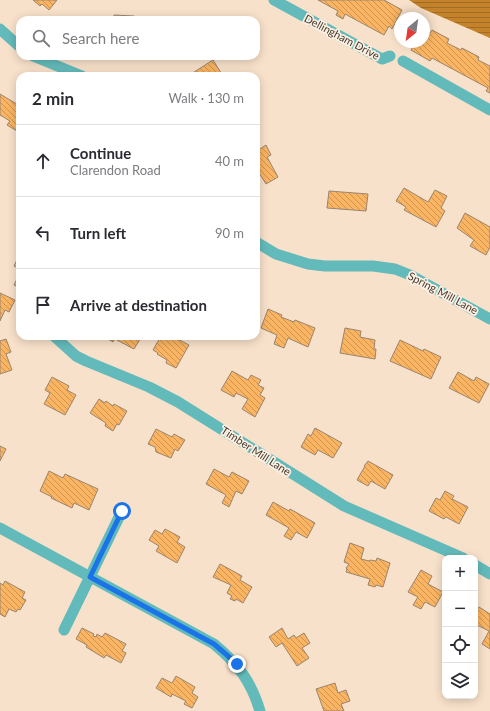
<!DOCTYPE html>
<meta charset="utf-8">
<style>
:root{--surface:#fff;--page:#f7f7f7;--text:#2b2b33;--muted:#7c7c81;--line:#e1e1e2}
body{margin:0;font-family:Lato,sans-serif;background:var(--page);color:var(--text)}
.controls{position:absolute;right:12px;bottom:12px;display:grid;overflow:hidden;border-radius:8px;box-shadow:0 2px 10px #0003}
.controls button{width:36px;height:36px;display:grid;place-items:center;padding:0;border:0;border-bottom:1px solid var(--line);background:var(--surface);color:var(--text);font:20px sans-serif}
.compass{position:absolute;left:394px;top:12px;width:36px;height:36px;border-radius:50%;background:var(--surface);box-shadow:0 2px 10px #0003;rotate:209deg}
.stop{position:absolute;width:12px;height:12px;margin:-9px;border:3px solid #1a73e8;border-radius:50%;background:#fff}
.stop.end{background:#1a73e8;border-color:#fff;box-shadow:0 1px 4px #0008}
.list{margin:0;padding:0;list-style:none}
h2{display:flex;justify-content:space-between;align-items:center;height:52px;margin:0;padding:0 16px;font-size:17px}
h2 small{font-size:13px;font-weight:400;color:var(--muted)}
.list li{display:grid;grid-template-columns:26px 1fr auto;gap:12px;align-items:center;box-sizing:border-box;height:72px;padding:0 16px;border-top:1px solid var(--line)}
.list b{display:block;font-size:15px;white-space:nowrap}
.list p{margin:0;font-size:13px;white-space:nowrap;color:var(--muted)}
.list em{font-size:13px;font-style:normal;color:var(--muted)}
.icon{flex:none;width:22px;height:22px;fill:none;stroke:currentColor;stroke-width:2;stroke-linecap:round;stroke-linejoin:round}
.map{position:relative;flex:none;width:490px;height:711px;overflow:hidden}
.search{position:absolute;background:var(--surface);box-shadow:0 2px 10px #0003;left:16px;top:16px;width:244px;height:44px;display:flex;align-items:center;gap:10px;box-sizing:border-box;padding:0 14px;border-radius:12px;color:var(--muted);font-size:15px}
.panel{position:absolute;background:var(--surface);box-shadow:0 2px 10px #0003;left:16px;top:72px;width:244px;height:268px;border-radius:12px}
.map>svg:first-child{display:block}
.water{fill:url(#water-rules)}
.building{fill:url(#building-back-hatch);stroke:#998570}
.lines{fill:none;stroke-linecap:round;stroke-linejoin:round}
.minor{stroke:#63baba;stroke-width:11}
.route{stroke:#1a73e8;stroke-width:5}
.labels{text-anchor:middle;stroke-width:3.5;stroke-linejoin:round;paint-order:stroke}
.street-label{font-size:11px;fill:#433b31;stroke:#fef0e2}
</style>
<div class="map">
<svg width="490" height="711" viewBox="0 0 490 711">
<defs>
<pattern id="water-rules" width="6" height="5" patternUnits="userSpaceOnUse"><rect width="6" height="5" fill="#c4822a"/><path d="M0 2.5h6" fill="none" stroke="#a16c25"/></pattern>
<pattern id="building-back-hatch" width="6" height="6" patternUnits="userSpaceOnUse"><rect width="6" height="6" fill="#fab462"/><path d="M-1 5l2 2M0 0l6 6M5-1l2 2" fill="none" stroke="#cc9451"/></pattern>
</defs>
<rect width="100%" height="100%" fill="#f8e1ca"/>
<!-- water -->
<polygon class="water" points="409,0 490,0 490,38 421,8"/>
<!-- building -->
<g class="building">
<polygon points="33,0 57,0 49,10 42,4 40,6"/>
<polygon points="318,0 384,0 402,10 392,29 389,26 384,35 345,14 343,19 336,15 338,11"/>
<polygon points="114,15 134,16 140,20 114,20"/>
<polygon points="424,30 430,33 432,30 449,39 447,43 461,50 462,48 479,57 478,60 490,66 490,93 486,91 488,88 432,58 430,61 411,50 416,42 424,42"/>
<polygon points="213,60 223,76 192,76 191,74"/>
<polygon points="0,94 20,106 20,126 17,131 7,125 10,121 0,115"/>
<polygon points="257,143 260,149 266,145 271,155 267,157 278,177 266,184 259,173 256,174"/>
<polygon points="404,188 428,202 435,190 447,196 441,208 445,211 436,227 404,210 406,207 396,201"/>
<polygon points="329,191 368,194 366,211 327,208"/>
<polygon points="465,213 490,227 490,247 486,255 470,246 474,240 457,228"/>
<polygon points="20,254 20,269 14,266"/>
<polygon points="20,273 20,288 14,285"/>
<polygon points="0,293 15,300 9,312 5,310 0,321"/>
<polygon points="268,309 282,315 281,317 294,322 295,320 315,328 308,347 288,338 284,348 274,344 277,335 261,328"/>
<polygon points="345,328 361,331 360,337 375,340 374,349 376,349 375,359 340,353"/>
<polygon points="103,336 142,336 134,349 115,339 113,342"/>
<polygon points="161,336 172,336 189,345 176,368 166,363 167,360 157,354 158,353 153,350"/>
<polygon points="6,339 11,352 6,354 12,370 0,374 0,341"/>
<polygon points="400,340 423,351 424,349 441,357 431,379 390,361"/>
<polygon points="232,371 248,380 251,375 261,380 258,385 264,388 260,395 265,398 255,417 242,409 248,399 236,393 234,397 221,390"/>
<polygon points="458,372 474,381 476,377 489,384 479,403 449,388"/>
<polygon points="52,377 69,386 67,390 76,395 65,415 44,404 50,393 45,390"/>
<polygon points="99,399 105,403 106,401 113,406 114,404 127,411 119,425 117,424 113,431 105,426 106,423 90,413"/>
<polygon points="315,428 342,443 333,458 318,450 315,455 301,447 308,434 311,436"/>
<polygon points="156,429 172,437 174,434 185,440 178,451 175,449 171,458 156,452 155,447 148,444"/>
<polygon points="0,446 6,449 0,461"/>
<polygon points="368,461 393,475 385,489 371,481 368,486 357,480 365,466 364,466"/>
<polygon points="214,469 229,477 232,472 249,481 242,494 236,491 229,507 222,503 226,495 206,484"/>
<polygon points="49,471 63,478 65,474 98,489 89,510 74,503 72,508 51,498 52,497 40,491"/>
<polygon points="445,491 454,496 452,499 468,507 459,524 446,517 444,519 429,511 436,498 440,500"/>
<polygon points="273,502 289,511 290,509 315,523 307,538 296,532 291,540 284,536 289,528 266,515"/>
<polygon points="165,529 180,537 177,542 185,547 177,563 156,551 159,546 149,540 155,530 162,534"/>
<polygon points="350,543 364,548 361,559 369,561 370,560 376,561 377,558 390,563 383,587 376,585 375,587 368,585 370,579 346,572 347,569 346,568 349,564 344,562"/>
<polygon points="220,564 242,576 240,580 252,587 243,603 236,599 235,601 230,599 232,596 227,593 231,585 213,577"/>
<polygon points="421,570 432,576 428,584 443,592 435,607 425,602 421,609 413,605 418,597 408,592"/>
<polygon points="5,581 25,592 22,598 26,600 20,610 18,609 16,612 9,609 5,617 0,614 0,583 3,585"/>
<polygon points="479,607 490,614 490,649 482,644 489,631 475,624 475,614"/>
<polygon points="82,628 94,634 93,636 96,637 97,634 102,637 105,633 126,644 122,651 126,653 121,663 106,655 104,658 86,647 87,645 76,639"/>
<polygon points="282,628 288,639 294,635 296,638 304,633 310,643 302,648 309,658 297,666 282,643 276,647 269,637"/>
<polygon points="176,676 195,687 192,693 198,697 192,708 184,704 186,701 172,694 171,697 156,688 162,678 172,683"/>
<polygon points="335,683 338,693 346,690 350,701 341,704 344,711 324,711 316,689"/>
</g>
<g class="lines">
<!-- minor -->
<g class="minor">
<polyline points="274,0 382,59 390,56"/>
<polyline points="0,29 20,47"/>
<polyline points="33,56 82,76"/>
<polyline points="403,61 490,110"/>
<polyline points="256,242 276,254 308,264 325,266 373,266 395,269 410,275 490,319"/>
<polyline points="54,336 76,356 86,361 149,387 178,402 344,506 463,558"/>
<path d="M0,528L214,644C238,664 251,681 260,711"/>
<polyline points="475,565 490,574"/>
<polyline points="64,630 122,511"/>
</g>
</g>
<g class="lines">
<!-- route -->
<polyline class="route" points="122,511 90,577 214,644 228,656 237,664"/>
</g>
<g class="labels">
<!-- street labels -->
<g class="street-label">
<text transform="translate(342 37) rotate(28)" y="4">Dellingham Drive</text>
<text transform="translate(443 293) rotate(28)" y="4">Spring Mill Lane</text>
<text transform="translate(256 451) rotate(33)" y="4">Timber Mill Lane</text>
</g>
</g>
</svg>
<div class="controls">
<button>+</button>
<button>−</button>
<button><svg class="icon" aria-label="locate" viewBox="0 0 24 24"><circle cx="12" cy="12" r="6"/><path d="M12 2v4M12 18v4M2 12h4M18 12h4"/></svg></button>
<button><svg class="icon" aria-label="layers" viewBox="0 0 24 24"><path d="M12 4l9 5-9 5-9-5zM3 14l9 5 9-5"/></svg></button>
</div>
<svg class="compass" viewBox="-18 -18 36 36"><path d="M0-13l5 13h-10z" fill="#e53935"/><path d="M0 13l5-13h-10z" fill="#7c7c81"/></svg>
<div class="stop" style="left:122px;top:511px"></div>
<div class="stop end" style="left:237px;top:664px"></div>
<div class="search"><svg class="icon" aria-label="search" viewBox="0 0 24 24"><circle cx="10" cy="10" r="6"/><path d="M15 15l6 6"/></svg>Search here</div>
<section class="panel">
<h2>2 min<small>Walk · 130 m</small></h2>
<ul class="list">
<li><svg class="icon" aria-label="ahead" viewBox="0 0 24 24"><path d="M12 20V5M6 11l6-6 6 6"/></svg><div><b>Continue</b><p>Clarendon Road</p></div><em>40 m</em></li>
<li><svg class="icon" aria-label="left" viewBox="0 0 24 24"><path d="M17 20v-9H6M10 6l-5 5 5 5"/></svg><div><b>Turn left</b></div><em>90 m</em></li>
<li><svg class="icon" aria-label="arrive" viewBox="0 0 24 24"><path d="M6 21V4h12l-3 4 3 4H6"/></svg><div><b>Arrive at destination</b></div></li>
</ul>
</section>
</div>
